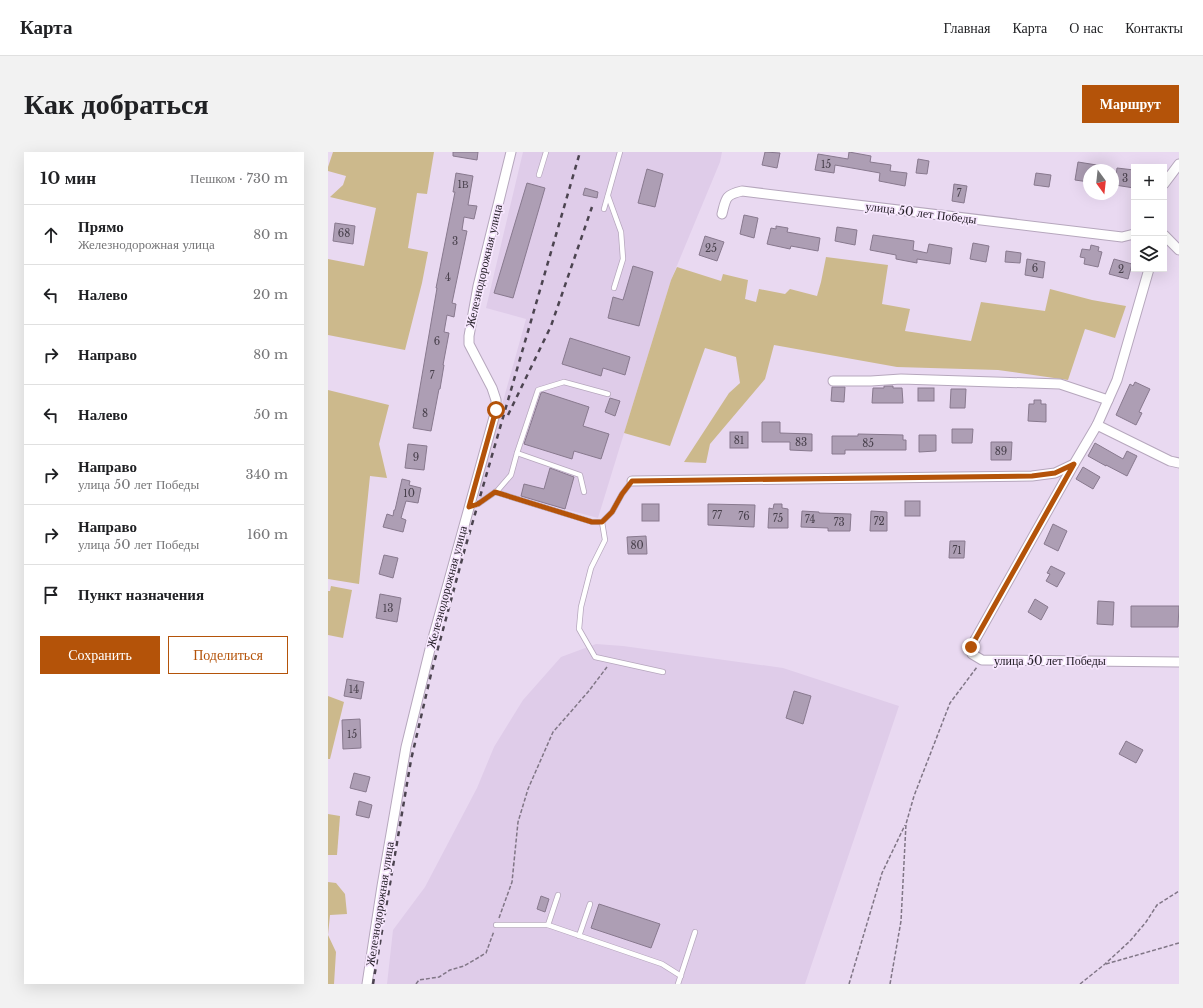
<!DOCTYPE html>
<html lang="ru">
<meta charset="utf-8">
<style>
:root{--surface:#fff;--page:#f2f2f2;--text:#202124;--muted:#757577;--line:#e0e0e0;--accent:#b45309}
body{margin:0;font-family:"Libre Baskerville",serif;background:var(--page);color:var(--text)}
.controls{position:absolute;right:12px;top:12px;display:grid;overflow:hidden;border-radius:0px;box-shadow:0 4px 16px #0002}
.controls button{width:36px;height:36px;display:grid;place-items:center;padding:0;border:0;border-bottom:1px solid var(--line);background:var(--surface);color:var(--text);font:20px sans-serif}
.compass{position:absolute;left:755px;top:12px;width:36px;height:36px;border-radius:50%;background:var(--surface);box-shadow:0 4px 16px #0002;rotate:165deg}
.stop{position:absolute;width:12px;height:12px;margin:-9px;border:3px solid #b45309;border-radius:50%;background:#fff}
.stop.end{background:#b45309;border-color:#fff;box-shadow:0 1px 4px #0008}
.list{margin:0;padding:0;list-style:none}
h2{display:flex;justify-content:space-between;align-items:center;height:52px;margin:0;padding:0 16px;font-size:17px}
h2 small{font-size:13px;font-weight:400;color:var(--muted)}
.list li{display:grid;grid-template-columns:26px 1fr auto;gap:12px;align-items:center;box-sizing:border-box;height:60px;padding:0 16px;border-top:1px solid var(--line)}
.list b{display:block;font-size:15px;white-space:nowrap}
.list p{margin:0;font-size:13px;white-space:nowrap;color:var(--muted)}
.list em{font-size:13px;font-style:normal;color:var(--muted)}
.actions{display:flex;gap:8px;padding:12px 16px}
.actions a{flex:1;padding:9px 0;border:1px solid var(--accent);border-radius:0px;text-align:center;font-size:14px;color:var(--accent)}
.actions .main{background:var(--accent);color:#fff}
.icon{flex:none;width:22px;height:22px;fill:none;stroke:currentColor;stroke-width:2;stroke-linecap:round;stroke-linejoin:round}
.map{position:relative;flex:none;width:851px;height:832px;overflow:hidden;border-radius:0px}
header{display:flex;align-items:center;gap:24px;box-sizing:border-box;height:56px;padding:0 20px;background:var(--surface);border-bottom:1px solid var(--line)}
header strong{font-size:19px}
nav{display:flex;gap:22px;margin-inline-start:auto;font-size:14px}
.intro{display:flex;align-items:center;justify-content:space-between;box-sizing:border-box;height:96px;padding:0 24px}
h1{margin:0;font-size:28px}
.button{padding:10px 18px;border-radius:0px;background:var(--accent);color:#fff;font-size:14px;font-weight:700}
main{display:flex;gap:24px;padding:0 24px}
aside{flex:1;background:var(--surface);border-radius:0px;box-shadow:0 4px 16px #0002}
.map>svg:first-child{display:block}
.built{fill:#dfcce9}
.green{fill:#ccb98c}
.building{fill:#ad9eb4;stroke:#88798e}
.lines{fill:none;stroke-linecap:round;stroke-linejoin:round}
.service-casing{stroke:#b6a7bd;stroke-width:6}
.minor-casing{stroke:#b6a7bd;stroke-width:11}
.path{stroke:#807686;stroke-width:1.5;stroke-dasharray:4 2;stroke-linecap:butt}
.service{stroke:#fff;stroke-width:4.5}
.minor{stroke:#fff;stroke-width:9}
.rail{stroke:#4c4450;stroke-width:2.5;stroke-dasharray:5 5;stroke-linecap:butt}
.route{stroke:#b45309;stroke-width:5}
.labels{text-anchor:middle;stroke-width:3.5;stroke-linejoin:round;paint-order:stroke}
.number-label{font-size:10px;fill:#48404c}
.street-label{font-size:12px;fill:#262029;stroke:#f7e7fe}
</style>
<header>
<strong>Карта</strong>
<nav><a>Главная</a><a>Карта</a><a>О нас</a><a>Контакты</a></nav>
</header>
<div class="intro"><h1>Как добраться</h1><a class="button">Маршрут</a></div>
<main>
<aside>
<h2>10 мин<small>Пешком · 730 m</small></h2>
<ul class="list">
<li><svg class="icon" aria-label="ahead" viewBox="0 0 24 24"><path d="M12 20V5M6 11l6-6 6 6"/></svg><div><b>Прямо</b><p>Железнодорожная улица</p></div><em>80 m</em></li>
<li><svg class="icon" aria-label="left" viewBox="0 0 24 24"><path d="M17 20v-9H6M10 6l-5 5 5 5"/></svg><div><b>Налево</b></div><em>20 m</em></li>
<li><svg class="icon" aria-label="right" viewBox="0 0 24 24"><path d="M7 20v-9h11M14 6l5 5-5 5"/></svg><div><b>Направо</b></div><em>80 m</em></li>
<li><svg class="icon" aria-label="left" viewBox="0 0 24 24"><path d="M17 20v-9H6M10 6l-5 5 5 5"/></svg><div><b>Налево</b></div><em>50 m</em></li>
<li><svg class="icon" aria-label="right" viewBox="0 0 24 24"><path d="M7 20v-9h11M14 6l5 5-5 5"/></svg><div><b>Направо</b><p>улица 50 лет Победы</p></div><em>340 m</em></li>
<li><svg class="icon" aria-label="right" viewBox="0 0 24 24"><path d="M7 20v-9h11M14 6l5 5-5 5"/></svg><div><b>Направо</b><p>улица 50 лет Победы</p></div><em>160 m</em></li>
<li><svg class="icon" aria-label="arrive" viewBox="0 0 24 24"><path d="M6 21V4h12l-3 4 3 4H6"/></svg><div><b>Пункт назначения</b></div></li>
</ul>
<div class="actions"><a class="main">Сохранить</a><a>Поделиться</a></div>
</aside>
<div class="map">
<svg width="851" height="832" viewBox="0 0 851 832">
<rect width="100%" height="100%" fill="#e9d9f1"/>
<!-- built -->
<g class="built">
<polygon points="195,0 394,0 392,10 343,128 270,366 184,343 167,337 153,347 148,346 198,167 158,156"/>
<polygon points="268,492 295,494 455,516 571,554 477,832 59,832 65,778 97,735 149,636 166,595 195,548 233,505"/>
</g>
<!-- green -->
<g class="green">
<polygon points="5,0 106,0 99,42 89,41 80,96 100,100 94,131 77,198 0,183 0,107 36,114 48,56 2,45 15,33 18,24 0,19 0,15"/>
<polygon points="498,105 560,113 554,152 582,157 577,179 643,189 653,150 717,159 722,137 764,148 798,154 787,186 757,177 740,228 670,218 569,215 446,193 437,227 382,292 378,311 356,310 401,241 412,231 408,205 377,196 342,294 296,281 343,128 349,115 393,129 395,122 420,128 417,147 428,150 431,137 457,142 462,137 489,144 493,130"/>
<polygon points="0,238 61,253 51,292 59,326 42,324 31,432 0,427"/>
<polygon points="3,434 24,438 15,486 0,483 0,439 2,439"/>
<polygon points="0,544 16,550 2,607 0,607"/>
<polygon points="0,662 12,664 9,703 0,703"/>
<polygon points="0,730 8,731 17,742 19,762 2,763 0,783 8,800 6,832 0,832"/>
</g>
<!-- building -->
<g class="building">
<polygon points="125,0 150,0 149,8 125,4"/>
<polygon points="437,0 452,1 449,16 434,13"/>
<polygon points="521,0 543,4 542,10 563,13 562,19 579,21 577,34 551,29 552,21 507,13 506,21 487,18 490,2 520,7"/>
<polygon points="590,7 601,9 599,22 588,21"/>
<polygon points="750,10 775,14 775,18 761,18 761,30 747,28"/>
<polygon points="789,16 806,18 806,36 787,33"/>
<polygon points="319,17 335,22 327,55 310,51"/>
<polygon points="128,21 145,24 140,53 149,54 146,67 136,65 134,78 139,79 124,151 128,152 126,165 119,163 116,180 121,181 115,213 116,213 112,237 111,237 103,279 85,276 109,136 108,136 127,40 125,40"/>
<polygon points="708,21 723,23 721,35 706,33"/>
<polygon points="199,31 217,36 185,146 166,141"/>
<polygon points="626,32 639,34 636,51 624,49"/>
<polygon points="257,36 270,40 269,46 255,43"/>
<polygon points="416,63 430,66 426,86 412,82"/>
<polygon points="7,71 27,74 25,92 5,89"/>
<polygon points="448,74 460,76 459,80 492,86 490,99 463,94 462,97 439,92 443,76 448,77"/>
<polygon points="509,75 529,78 527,93 507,89"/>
<polygon points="545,83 586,89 585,98 599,101 601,92 624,96 622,112 589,107 589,111 568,107 568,103 542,98"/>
<polygon points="377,84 396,90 389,109 371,103"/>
<polygon points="645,91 661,94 658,110 642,107"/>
<polygon points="763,93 771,95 770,99 774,100 770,115 756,112 757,106 752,105 754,97 762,98"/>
<polygon points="678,99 693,101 692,111 677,110"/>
<polygon points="699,107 717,110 715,126 697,123"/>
<polygon points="786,107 804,112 800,127 781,122"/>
<polygon points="305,114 325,120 311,174 280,166 285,145 295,148"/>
<polygon points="242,186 302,205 297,223 275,216 273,224 234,212"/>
<polygon points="807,230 822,237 811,260 814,261 808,273 788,263 802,232 805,234"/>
<polygon points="556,234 565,234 565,236 574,236 575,251 544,251 545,236 556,236"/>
<polygon points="504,235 517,235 516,250 503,249"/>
<rect x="590" y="236" width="16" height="13"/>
<polygon points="623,237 638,237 637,256 622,256"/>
<polygon points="215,240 261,255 255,274 281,282 273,307 246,299 244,307 196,292 213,241"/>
<polygon points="282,246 292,249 287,264 277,260"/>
<polygon points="706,248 713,248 713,252 718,252 718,270 700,269 701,252 706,252"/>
<polygon points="434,270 452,270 452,281 484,282 484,299 462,298 462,290 434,290"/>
<polygon points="624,277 645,277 644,291 624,291"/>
<rect x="402" y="280" width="18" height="16"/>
<polygon points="530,282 575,283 575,288 578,288 578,298 517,298 517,302 504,302 504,284 530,284"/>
<polygon points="591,283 608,283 608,299 591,300"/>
<polygon points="663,290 684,290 683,308 663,308"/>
<polygon points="767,291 795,307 799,299 809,304 799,324 778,313 778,314 760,304"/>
<polygon points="80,292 99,294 96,318 77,316"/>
<polygon points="755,315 772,325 765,337 748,327"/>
<polygon points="222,316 246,325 237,357 193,344 196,332 216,337"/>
<polygon points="74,327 82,329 81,333 93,336 90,351 78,349 73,366 78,368 75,380 55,375 59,362 65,364 66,358 67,358"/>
<rect x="577" y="349" width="15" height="15"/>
<rect x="314" y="352" width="17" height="17"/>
<polygon points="380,352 427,353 426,375 380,373"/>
<polygon points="446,352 454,352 454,356 460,357 460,376 440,376 441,356 445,357"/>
<polygon points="474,359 491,360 491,361 523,362 522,379 500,379 500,376 473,375"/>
<polygon points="543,359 559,360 559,379 542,379"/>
<polygon points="725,372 739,379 730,399 716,392"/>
<polygon points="318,384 319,402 300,402 299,385"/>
<polygon points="622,389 637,389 636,406 621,406"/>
<polygon points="56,403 70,406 65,426 51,422"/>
<polygon points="723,414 737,421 729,435 718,429 722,422 719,421"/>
<polygon points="52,442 73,446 69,470 48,466"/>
<polygon points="707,447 720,455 713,468 700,460"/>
<polygon points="770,449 786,450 785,473 769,472"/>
<polygon points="803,454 851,454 850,475 803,475"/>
<polygon points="19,527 36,530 33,547 16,544"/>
<polygon points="466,539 483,544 475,572 458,566"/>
<polygon points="32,567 33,596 15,597 14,568"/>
<polygon points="798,589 815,598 808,611 791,602"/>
<polygon points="26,621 42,625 38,640 22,636"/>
<polygon points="31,649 44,653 41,666 28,663"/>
<polygon points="213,744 221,747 217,760 209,757"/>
<polygon points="271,752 332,772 323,796 263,776"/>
</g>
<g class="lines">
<defs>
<g id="service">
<polyline points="211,23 218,0"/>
<polyline points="280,44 293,80 295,107 286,136"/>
<polyline points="276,57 292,0"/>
<polyline points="189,301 252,323 256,340"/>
<polyline points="167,340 264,370 274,370 284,360 294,342 304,329"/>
<polyline points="141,355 150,352 170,338 183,323 189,301 210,238 236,230 280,242"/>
<polyline points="274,370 277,388 263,416 253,455 251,477 267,505 335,520"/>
<polyline points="168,773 220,773 334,812 353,824"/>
<polyline points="220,773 230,743"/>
<polyline points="251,784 262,752"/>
<polyline points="350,832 367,780"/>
</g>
<g id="minor">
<polyline points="836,32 851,12"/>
<path d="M394,62C398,46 397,43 414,39L794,85L806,82"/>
<polyline points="836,83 851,98"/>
<polyline points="505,229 543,229 573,227 732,232 780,248"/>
<polyline points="769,273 842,309 851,311"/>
<polyline points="746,312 643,495 644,502 654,508 851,510"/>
<polyline points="304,329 704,324 727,321 746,312 769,273 789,228 821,117"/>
<polyline points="39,832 54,734 78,595 102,497 168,258 168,248 164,236 141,192 141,184 150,134 183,0"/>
</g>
</defs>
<!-- service casing -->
<use href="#service" class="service-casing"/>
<!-- minor casing -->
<use href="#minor" class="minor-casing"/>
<!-- path -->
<g class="path">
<polyline points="171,766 184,730 190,670 200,637 225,580 260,540 279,515"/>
<polyline points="778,812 851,791"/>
<polyline points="88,832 91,828 111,825 122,818 136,814 158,801 166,779"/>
<polyline points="521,832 554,721 577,673"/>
<polyline points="562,832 573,769 578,672 586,644 622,551 649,515"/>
<polyline points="752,832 777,812 802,789 818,770 829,753 851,739"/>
</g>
<!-- service -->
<use href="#service" class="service"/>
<!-- minor -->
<use href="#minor" class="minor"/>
<!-- rail -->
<g class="rail">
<polyline points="180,263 223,174 264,55"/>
<polyline points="45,832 83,608 103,522 136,400 252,0"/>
</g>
</g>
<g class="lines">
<!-- route -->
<polyline class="route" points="168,258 141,355 150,352 167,340 264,370 274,370 284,360 294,342 304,329 704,324 727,321 746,312 643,495"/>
</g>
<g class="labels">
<!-- number labels -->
<g class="number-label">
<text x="498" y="16">15</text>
<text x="797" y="30">3</text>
<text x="135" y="36">1В</text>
<text x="631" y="45">7</text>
<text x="16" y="85">68</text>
<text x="127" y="93">3</text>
<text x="383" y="100">25</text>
<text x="707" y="120">6</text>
<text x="793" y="121">2</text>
<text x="120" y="129">4</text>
<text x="109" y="193">6</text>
<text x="104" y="227">7</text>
<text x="97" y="265">8</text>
<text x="411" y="292">81</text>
<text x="473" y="294">83</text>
<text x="540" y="295">85</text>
<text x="673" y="303">89</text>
<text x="88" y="309">9</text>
<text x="81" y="345">10</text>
<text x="389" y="367">77</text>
<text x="416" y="368">76</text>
<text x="450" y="370">75</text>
<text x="482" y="371">74</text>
<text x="551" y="373">72</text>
<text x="511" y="374">73</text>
<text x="309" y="397">80</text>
<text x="629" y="402">71</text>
<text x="60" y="460">13</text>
<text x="26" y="541">14</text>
<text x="24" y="586">15</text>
</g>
<!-- street labels -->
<g class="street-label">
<text transform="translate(593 61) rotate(7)" y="4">улица 50 лет Победы</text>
<text transform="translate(156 114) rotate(-77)" y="4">Железнодорожная улица</text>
<text transform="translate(119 435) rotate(-75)" y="4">Железнодорожная улица</text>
<text x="722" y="513">улица 50 лет Победы</text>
<text transform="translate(52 752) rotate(-81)" y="4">Железнодорожная улица</text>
</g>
</g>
</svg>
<div class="controls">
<button>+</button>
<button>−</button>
<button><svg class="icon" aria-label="layers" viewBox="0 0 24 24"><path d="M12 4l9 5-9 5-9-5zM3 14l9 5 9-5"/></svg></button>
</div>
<svg class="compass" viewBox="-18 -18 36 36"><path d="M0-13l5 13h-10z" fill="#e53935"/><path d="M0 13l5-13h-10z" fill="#757577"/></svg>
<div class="stop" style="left:168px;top:258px"></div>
<div class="stop end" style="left:643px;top:495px"></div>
</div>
</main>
